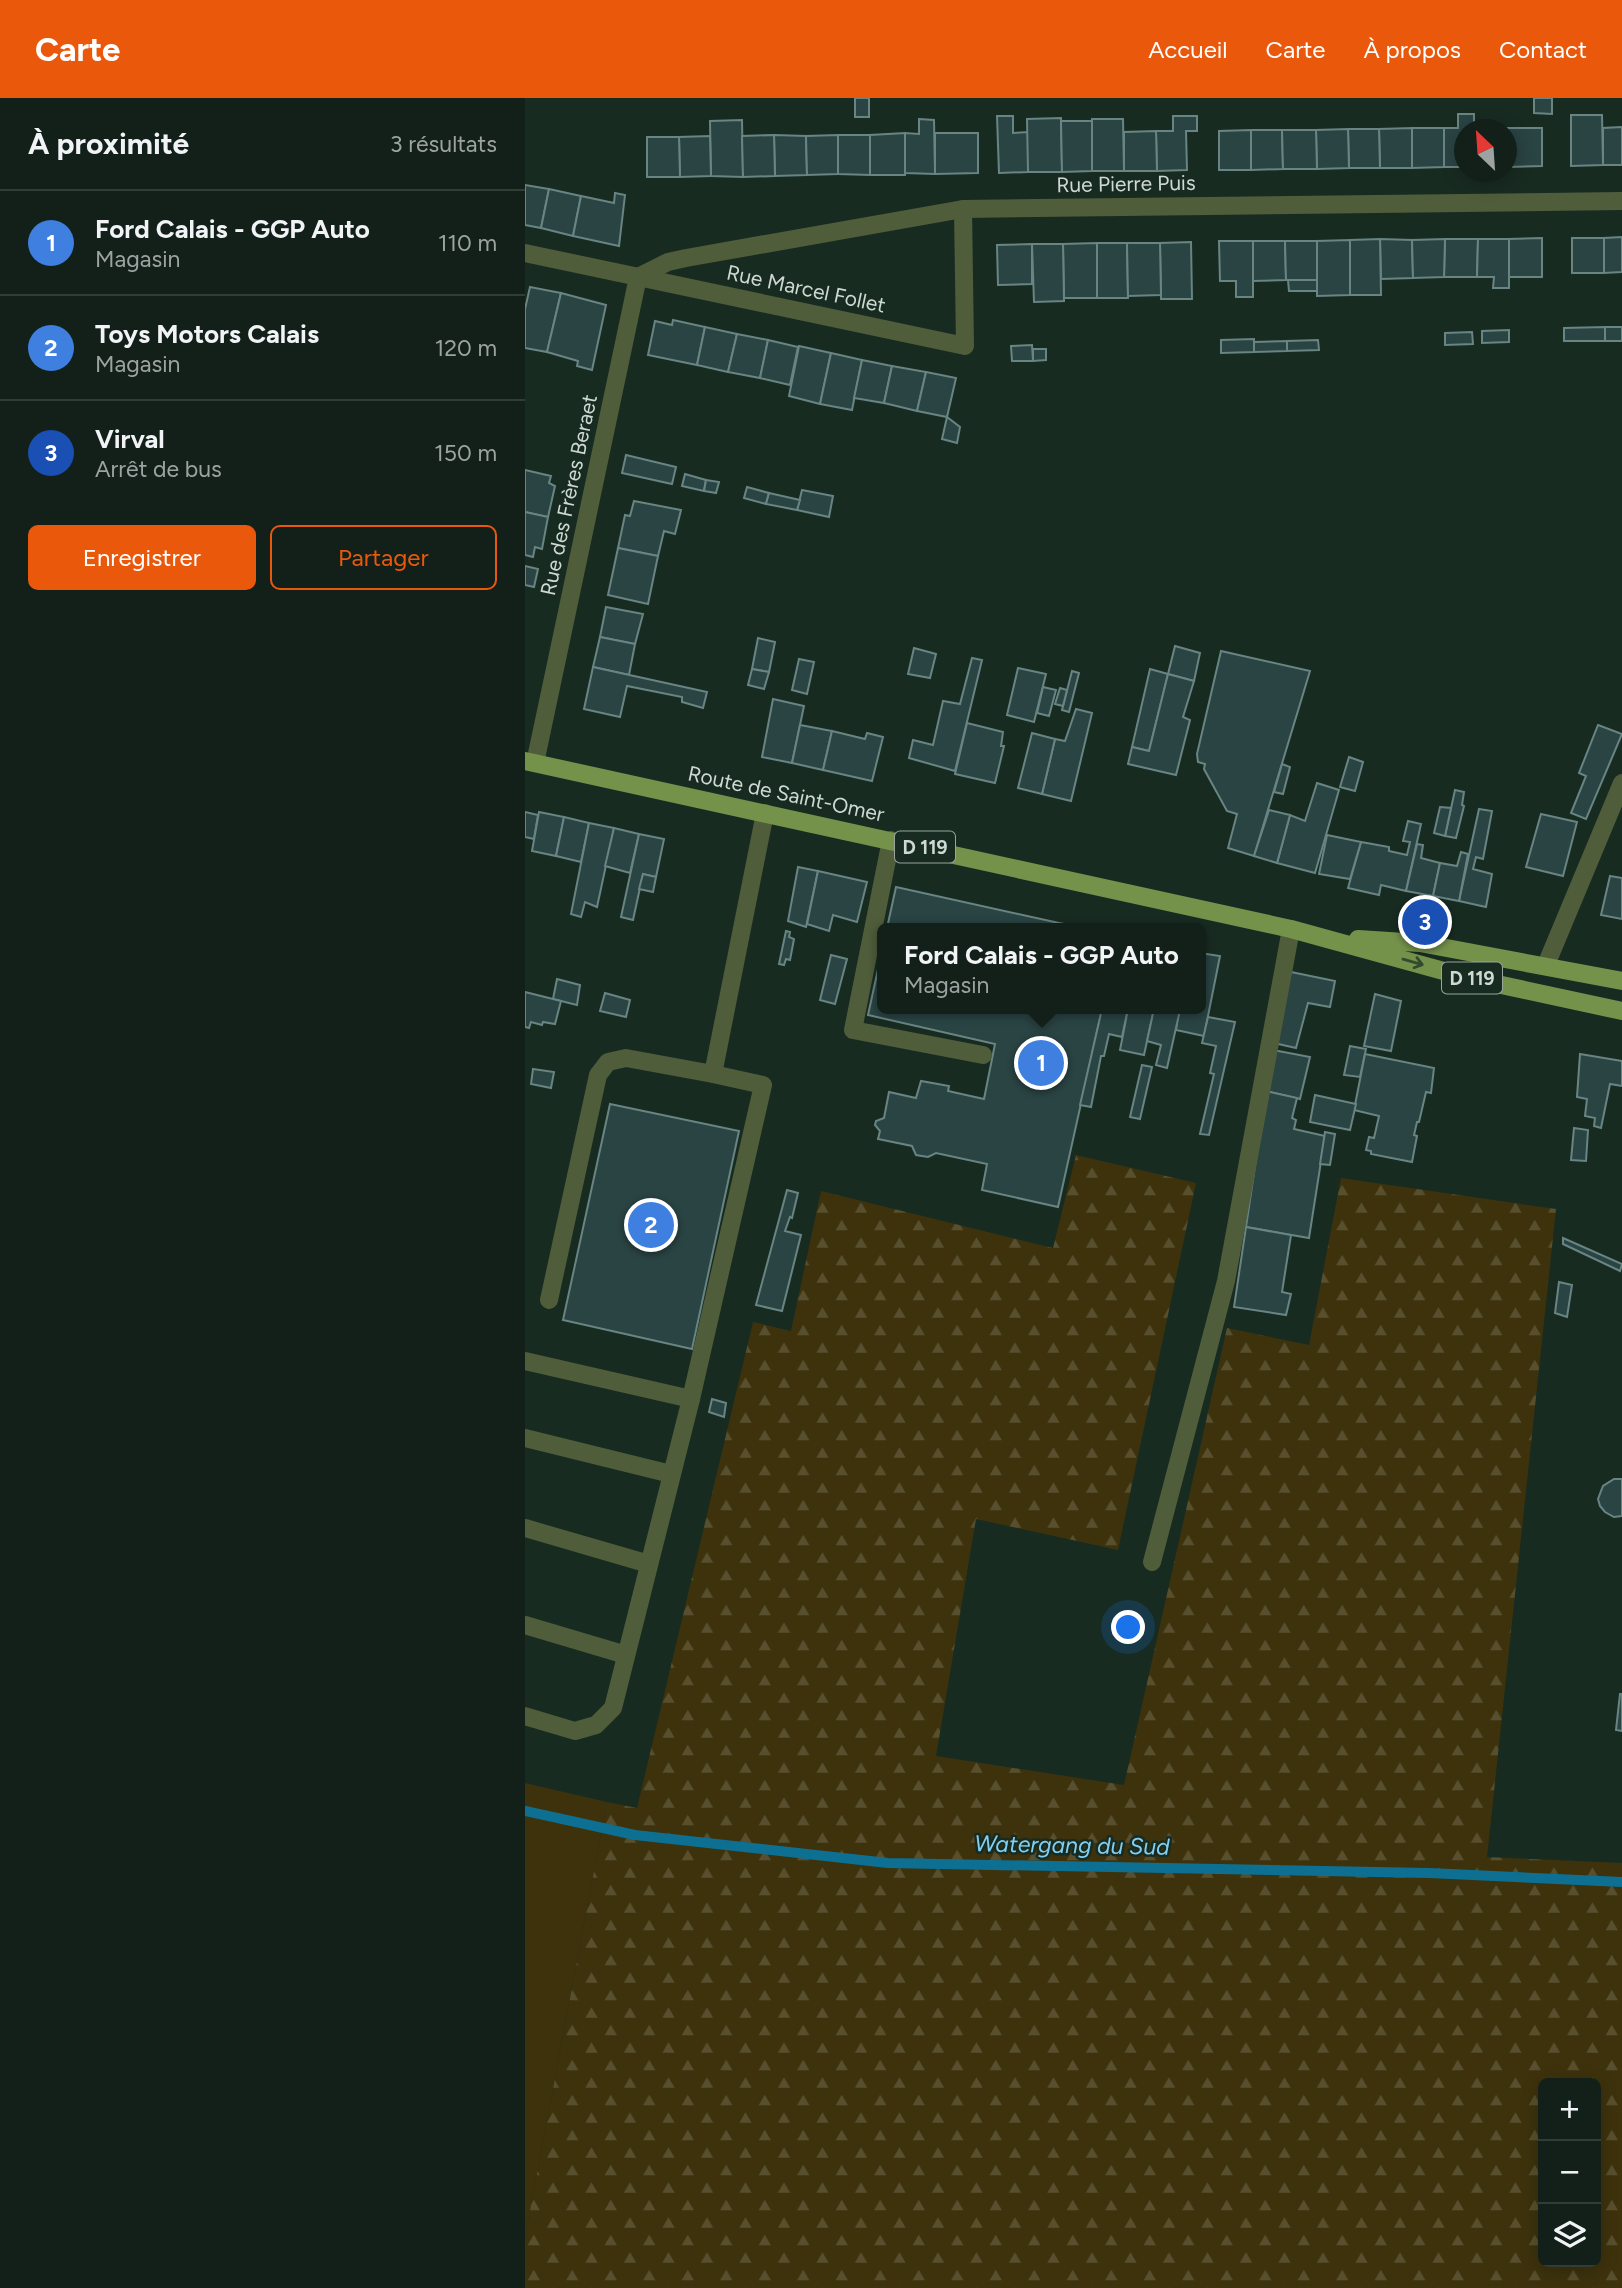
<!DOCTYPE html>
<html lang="fr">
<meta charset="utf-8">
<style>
:root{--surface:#122019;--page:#1f2d26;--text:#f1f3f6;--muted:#9ca3a2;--line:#313e38;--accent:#ea580c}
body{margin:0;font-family:Figtree,sans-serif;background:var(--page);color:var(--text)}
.controls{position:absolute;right:21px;bottom:21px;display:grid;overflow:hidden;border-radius:10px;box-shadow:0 4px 18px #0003}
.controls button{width:63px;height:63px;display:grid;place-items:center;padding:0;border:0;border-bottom:2px solid var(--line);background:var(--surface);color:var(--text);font:35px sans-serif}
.compass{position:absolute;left:929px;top:21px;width:63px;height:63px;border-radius:50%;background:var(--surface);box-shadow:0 4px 18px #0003;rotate:335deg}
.you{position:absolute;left:604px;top:1530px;width:24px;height:24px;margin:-18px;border:5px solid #fff;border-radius:50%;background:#1a73e8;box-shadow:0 0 0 10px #1a73e833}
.badge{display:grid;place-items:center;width:46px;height:46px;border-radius:50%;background:var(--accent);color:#fff;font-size:23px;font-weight:700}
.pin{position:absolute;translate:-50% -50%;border:4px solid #fff;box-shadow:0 2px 7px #0006}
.popup{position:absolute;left:352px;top:825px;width:329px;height:91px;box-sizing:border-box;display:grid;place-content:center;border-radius:10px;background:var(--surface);filter:drop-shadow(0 2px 5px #0005);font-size:23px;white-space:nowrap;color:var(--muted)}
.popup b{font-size:26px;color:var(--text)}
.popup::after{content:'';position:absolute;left:50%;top:100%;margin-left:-14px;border:14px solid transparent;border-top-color:var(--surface)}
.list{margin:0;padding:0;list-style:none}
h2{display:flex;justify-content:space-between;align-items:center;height:91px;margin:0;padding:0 28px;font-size:30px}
h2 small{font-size:23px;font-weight:400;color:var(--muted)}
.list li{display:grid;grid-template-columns:46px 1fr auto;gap:21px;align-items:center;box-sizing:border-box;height:105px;padding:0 28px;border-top:2px solid var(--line)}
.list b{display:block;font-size:26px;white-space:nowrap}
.list p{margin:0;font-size:23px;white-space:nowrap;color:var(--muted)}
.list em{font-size:23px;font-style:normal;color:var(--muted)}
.actions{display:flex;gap:14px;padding:21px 28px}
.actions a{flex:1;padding:16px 0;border:2px solid var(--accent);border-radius:10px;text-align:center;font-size:24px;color:var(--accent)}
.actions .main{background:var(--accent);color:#fff}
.icon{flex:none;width:38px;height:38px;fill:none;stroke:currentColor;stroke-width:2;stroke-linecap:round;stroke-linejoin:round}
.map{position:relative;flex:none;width:1097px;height:2190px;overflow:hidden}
header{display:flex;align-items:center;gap:42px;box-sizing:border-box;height:98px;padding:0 35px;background:var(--accent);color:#fff}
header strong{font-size:33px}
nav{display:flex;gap:38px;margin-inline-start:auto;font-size:24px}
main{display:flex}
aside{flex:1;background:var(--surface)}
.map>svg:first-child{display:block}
.grass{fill:#3d320c}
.forest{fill:url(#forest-firs);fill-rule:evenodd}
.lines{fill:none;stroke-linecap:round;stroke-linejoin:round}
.stream{stroke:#0d7092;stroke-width:10}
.building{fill:#2a4343;stroke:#688483;stroke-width:2}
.lane{stroke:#4f5d3b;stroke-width:18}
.street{stroke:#4f5d3b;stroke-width:18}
.primary{stroke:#75924b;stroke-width:18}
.oneway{stroke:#344a2e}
.labels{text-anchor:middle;stroke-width:5;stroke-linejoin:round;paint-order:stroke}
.shield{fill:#182b21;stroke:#97a59d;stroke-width:2}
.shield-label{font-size:19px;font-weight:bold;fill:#cdd9d2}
.street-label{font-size:21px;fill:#cdd9d2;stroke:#182b21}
.water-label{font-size:23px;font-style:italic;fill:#82cff2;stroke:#182b21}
</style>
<header>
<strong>Carte</strong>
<nav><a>Accueil</a><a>Carte</a><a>À propos</a><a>Contact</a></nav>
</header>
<main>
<aside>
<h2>À proximité<small>3 résultats</small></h2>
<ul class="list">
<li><span class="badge" style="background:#3f7fe0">1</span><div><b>Ford Calais - GGP Auto</b><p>Magasin</p></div><em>110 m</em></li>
<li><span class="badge" style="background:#3f7fe0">2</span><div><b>Toys Motors Calais</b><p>Magasin</p></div><em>120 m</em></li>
<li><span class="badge" style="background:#1a4fb4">3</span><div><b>Virval</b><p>Arrêt de bus</p></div><em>150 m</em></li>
</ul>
<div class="actions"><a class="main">Enregistrer</a><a>Partager</a></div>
</aside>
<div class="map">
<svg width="1097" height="2190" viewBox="0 0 1097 2190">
<defs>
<pattern id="forest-firs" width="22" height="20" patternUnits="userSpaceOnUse" patternTransform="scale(1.75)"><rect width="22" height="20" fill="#3d320c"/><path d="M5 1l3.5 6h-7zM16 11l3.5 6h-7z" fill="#584f2e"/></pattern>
</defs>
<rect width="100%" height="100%" fill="#182b21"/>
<!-- grass -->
<polygon class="grass" points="0,1685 82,1704 0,2139"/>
<!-- forest -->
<path class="forest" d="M551,1057L671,1085L593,1452L451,1421L411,1658L599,1687L702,1230L784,1247L816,1080L1031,1111L962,1759L1097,1765V2190H0V2139L82,1704L112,1710L228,1224L266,1233L296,1093L528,1150ZM1018,1985H1071V2164H1018Z"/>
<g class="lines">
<!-- stream -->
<polyline class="stream" points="0,1713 110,1737 363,1765 904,1775 1097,1784"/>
</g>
<!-- building -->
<g class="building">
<rect x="330" y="0" width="14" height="19"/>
<polygon points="1009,0 1027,0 1027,16 1009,15"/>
<polygon points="933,16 949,16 949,32 940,32 940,69 919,69 919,30 933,30"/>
<polygon points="1046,17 1077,17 1078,67 1046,68"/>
<polygon points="472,18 488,18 488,35 503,34 503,74 474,75"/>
<polygon points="648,18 672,18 672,33 661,33 662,72 632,73 631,33 648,33"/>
<polygon points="536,20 537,74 503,74 502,21"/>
<polygon points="394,21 409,22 410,76 380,75 380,35 394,36"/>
<polygon points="567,21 598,21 599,73 567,73"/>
<polygon points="217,22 218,79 186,78 185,23"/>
<polygon points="536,23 567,23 567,73 537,74"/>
<polygon points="1097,29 1097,67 1078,67 1078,30"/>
<polygon points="887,30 887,70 855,70 854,31"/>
<polygon points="887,30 919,30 919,69 887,70"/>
<polygon points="982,30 1017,30 1017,68 983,69"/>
<polygon points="823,31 854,31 855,70 824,70"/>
<polygon points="823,31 824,70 792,71 791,32"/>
<polygon points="726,32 757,32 758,71 726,72"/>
<polygon points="726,32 726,72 694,72 694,33"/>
<polygon points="757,32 791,32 792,71 758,71"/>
<polygon points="631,33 632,73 599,73 599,34"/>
<polygon points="380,35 380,77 345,77 345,37"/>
<polygon points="410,35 453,35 453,75 410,76"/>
<polygon points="249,37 281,38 282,77 250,78"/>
<polygon points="249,37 250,78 218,79 217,38"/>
<polygon points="313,37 313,76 282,77 281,38"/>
<polygon points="313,37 345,37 345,77 313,76"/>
<polygon points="185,38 186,78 155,79 154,39"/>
<polygon points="122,39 154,39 155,79 122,79"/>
<polygon points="0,87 24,91 16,130 0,127"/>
<polygon points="24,91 56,98 48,138 16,130"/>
<polygon points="90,95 100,97 94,148 48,138 56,98 89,105"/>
<polygon points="1097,139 1097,174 1079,175 1079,140"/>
<polygon points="1017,140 1017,179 984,179 984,141"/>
<rect x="1047" y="140" width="32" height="35"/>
<polygon points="855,141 887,142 888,180 856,181"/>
<polygon points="855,141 856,197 825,197 825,142"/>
<polygon points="920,141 953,141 952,179 919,179"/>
<polygon points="920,141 919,179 888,180 887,142"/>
<polygon points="953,141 984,141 984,190 968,190 969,179 952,179"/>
<polygon points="825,142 825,197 792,198 792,143"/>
<polygon points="694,143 728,143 728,199 711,199 711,183 695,183"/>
<polygon points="728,143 760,143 761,182 728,183"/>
<polygon points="760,143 792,143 792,182 761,182"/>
<polygon points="666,144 667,201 636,201 635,145"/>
<polygon points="572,145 572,200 539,200 538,146"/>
<polygon points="572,145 602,145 603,200 572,200"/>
<polygon points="602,145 635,145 636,197 603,198"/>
<polygon points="507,146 538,146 539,203 509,204"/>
<polygon points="507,146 507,186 473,187 472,147"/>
<polygon points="763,182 792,182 792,193 764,193"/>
<polygon points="5,189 36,195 22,254 0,250 0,211"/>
<polygon points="36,195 81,207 67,272 52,268 53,263 22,254"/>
<polygon points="148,222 180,229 172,267 123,257 130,223 147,227"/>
<polygon points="180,229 212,236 203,274 172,267"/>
<rect x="1080" y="229" width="17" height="14"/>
<polygon points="1080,229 1080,243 1039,243 1039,230"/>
<polygon points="984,232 984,244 957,245 957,233"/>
<polygon points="947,234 948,246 920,247 920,235"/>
<polygon points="212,236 243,242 235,280 203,274"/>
<polygon points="729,241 729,254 696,255 696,242"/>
<polygon points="243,242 273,249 265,287 235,280"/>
<polygon points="793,242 794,252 762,253 762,243"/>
<polygon points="762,243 762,253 729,254 729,244"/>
<polygon points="507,247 508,263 487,263 486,248"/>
<polygon points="274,248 306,255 295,306 264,298"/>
<polygon points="508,251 521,251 521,262 508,263"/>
<polygon points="306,255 337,262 327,312 295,306"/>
<polygon points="337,262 367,268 359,305 329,300"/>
<polygon points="367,268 401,274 392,313 359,305"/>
<polygon points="401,274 431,280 422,319 392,313"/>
<polygon points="422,319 435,329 432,345 417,341"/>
<polygon points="101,357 151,369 147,386 97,375"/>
<polygon points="0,372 26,378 24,385 30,388 23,419 0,414"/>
<polygon points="160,376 181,382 179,393 157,388"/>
<polygon points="181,382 194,384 191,395 179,393"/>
<polygon points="222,389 244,395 241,406 219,400"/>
<polygon points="277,392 308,398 304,419 272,412"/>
<polygon points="244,395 275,402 272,412 241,406"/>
<polygon points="109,403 156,412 150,436 139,433 133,458 93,450 100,417 105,418"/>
<polygon points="0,414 23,419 17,451 10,449 8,459 0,457"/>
<polygon points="93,450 133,458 123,506 83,497"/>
<polygon points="0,468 13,471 9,489 0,487"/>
<polygon points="81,509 118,516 110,546 75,539"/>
<polygon points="75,539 110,546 104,577 68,569"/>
<polygon points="233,540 250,544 244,574 227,571"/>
<polygon points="650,548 675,555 669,583 643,576"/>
<polygon points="389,550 411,556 405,580 383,576"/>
<polygon points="696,553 785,573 729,758 703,750 712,716 702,713 679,671 680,666 673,664 672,656"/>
<polygon points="447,560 457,562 430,673 384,660 388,642 408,647 418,603 435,606"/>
<polygon points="274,561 289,564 282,596 267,592"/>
<polygon points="68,569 182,594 178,610 157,604 157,599 102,588 95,619 59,611"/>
<polygon points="493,570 521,576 509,624 482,617"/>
<polygon points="227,571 244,574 239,591 223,587"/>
<polygon points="625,571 643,576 624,653 607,649"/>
<polygon points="547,573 554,575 544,614 537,612"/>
<polygon points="643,576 669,583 658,619 665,622 651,677 603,666 607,649 624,653"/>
<polygon points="518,589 531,592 524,618 512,615"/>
<polygon points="535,590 542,592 538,608 530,606"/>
<polygon points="248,601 279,608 267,665 237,659"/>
<polygon points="551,611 567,615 546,703 517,696 530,641 540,643"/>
<polygon points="442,625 478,634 476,648 479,648 470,685 430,676"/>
<polygon points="275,627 307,633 298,672 267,665"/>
<polygon points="1073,627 1097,636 1061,721 1046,715 1061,678 1054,675"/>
<polygon points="307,633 340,641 342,635 358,639 347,683 298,672"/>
<polygon points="507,635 530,641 517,696 493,690"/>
<polygon points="824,659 838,664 830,693 815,689"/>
<polygon points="757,666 765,669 758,696 749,694"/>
<polygon points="792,685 814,692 790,775 752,765 765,717 780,723"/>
<polygon points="930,692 939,694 937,707 939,708 931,740 920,738"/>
<polygon points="915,709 926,710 920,738 909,735"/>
<polygon points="954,711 967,713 958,761 951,759 948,771 967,776 961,809 934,803"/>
<polygon points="744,712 765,717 752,765 729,758"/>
<polygon points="0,714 13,717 9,741 0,739"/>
<polygon points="14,714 39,719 31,758 7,753"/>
<polygon points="1016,716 1052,724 1038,778 1001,769"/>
<polygon points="39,719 64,725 56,764 31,758"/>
<polygon points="883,723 896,726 881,793 856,787 854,797 823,790 836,744 864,749 864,753 882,757 885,744 878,743"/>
<polygon points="64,725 89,730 72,809 60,804 56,819 46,816"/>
<polygon points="89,730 114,736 105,775 80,768"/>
<polygon points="114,736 139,741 131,779 118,776 108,822 96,819"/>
<polygon points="802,737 836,744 825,781 794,776"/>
<polygon points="892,746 898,747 896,760 915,765 908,798 881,793"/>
<polygon points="936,754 943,756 934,803 908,798 915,765 932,768"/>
<polygon points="273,769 293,773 281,829 263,823"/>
<polygon points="293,773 342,784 332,824 308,817 304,833 282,826"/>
<polygon points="118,776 131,779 128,794 114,791"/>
<polygon points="1085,778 1097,780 1097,821 1076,817"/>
<polygon points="371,789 534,825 560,830 362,830"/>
<polygon points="261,833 265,834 264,839 269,841 265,862 261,861 259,867 254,866"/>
<polygon points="357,853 357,911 577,911 533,1109 457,1092 462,1066 411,1055 403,1059 391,1057 387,1048 353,1041 355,1033 350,1027 351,1023 359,1020 364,994 391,1000 396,983 424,988 423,993 459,1001 470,946 343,917"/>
<polygon points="675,855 695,858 679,938 651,932 654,911 675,911"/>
<polygon points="306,857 322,861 310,906 295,902"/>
<polygon points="766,874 810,883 805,909 783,905 771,950 749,945"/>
<polygon points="32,881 55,887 52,907 28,901"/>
<polygon points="0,894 36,903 30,926 18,924 17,927 6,924 4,930 0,929"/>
<polygon points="80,895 105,902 101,919 75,913"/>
<polygon points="850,896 876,903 866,953 839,948"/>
<polygon points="577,911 603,911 597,939 584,936 579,958 576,958 566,1009 555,1007"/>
<polygon points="603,911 629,911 619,957 595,952"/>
<polygon points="629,911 655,912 642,970 631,967 636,947 622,943"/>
<polygon points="683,919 710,924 684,1037 675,1036 689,976 685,975 691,948 677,945"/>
<polygon points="825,948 841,951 835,979 819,977"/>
<polygon points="748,952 785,959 775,1001 741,993"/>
<polygon points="840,956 909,970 906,995 901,994 894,1024 892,1024 889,1037 892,1038 887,1064 846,1056 846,1053 841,1052 844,1039 849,1040 854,1018 829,1012"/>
<polygon points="1055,956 1097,963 1097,988 1085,986 1076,1030 1069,1028 1070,1020 1060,1018 1062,1001 1052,999"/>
<polygon points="617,967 627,969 615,1021 605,1019"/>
<polygon points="8,971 29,974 26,990 6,986"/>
<polygon points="741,993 772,1000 767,1020 771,1022 769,1031 800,1038 784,1140 721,1129"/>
<polygon points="790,997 831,1006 825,1032 785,1024"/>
<polygon points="85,1006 214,1033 167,1251 38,1222"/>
<polygon points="1049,1030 1063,1032 1061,1063 1046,1062"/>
<polygon points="800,1034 810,1036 805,1067 795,1066"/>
<polygon points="262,1092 273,1095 267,1120 265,1119 260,1133 276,1137 257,1213 231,1207"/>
<polygon points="721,1129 766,1137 757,1194 766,1196 761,1217 709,1209"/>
<polygon points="1038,1140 1097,1166 1095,1173 1038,1146"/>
<polygon points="1034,1184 1047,1187 1042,1219 1030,1215"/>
<polygon points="187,1301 201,1305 199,1319 184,1314"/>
<polygon points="1089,1381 1097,1381 1097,1418 1089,1419 1080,1414 1075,1408 1073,1401 1078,1388"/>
<polygon points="1095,1596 1097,1596 1097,1633 1091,1632"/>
</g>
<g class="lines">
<!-- lane -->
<g class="lane">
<polyline points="366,742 328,932 458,957"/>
<polyline points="24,1202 73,977 83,964 101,960 188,976 240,715"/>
<polyline points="0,1263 166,1301"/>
<polyline points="0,1340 146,1376"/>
<polyline points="0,1430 124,1466"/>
<polyline points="627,1464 701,1183 766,831"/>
<polyline points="0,1527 101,1557"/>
<polyline points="0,1618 50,1633 71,1627 88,1610 166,1301 238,987 188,976"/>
</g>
<!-- street -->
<g class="street">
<polyline points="0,155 440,248 438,111"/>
<polyline points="113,179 143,164 161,160 438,111 1097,103"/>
<polyline points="10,665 113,179"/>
<polyline points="1021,867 1097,685"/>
</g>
<!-- primary -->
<g class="primary">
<polyline points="0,663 766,831 944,880 1097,913"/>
<polyline points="833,841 895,845 1097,883"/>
</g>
</g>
<!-- one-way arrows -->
<defs><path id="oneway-shaft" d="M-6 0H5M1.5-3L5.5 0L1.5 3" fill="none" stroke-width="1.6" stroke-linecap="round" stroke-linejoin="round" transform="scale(1.75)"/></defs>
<use class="oneway" href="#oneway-shaft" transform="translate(888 864) rotate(16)"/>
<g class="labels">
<!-- shield labels -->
<g class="shield">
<rect x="370" y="733.5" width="60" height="31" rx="5"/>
<rect x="917" y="864.5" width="60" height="31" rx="5"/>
</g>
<g class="shield-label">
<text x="400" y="756">D 119</text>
<text x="947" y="887">D 119</text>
</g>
<!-- street labels -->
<g class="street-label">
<text transform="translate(601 86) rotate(-1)" y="7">Rue Pierre Puis</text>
<text transform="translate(281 191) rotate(12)" y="7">Rue Marcel Follet</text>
<text transform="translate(44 397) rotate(-78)" y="7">Rue des Frères Beraet</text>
<text transform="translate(261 696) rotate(12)" y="7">Route de Saint-Omer</text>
</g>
<!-- water labels -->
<g class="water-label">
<text transform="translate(547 1747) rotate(1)" y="8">Watergang du Sud</text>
</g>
</g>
</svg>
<div class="controls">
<button>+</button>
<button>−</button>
<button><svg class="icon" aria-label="layers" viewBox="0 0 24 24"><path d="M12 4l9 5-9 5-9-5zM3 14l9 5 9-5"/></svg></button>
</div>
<svg class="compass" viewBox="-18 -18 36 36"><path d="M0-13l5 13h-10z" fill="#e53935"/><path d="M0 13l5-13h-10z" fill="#9ca3a2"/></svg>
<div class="you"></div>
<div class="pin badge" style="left:516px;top:965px;background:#3f7fe0">1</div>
<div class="popup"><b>Ford Calais - GGP Auto</b>Magasin</div>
<div class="pin badge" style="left:126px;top:1127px;background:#3f7fe0">2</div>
<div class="pin badge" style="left:900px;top:824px;background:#1a4fb4">3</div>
</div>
</main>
